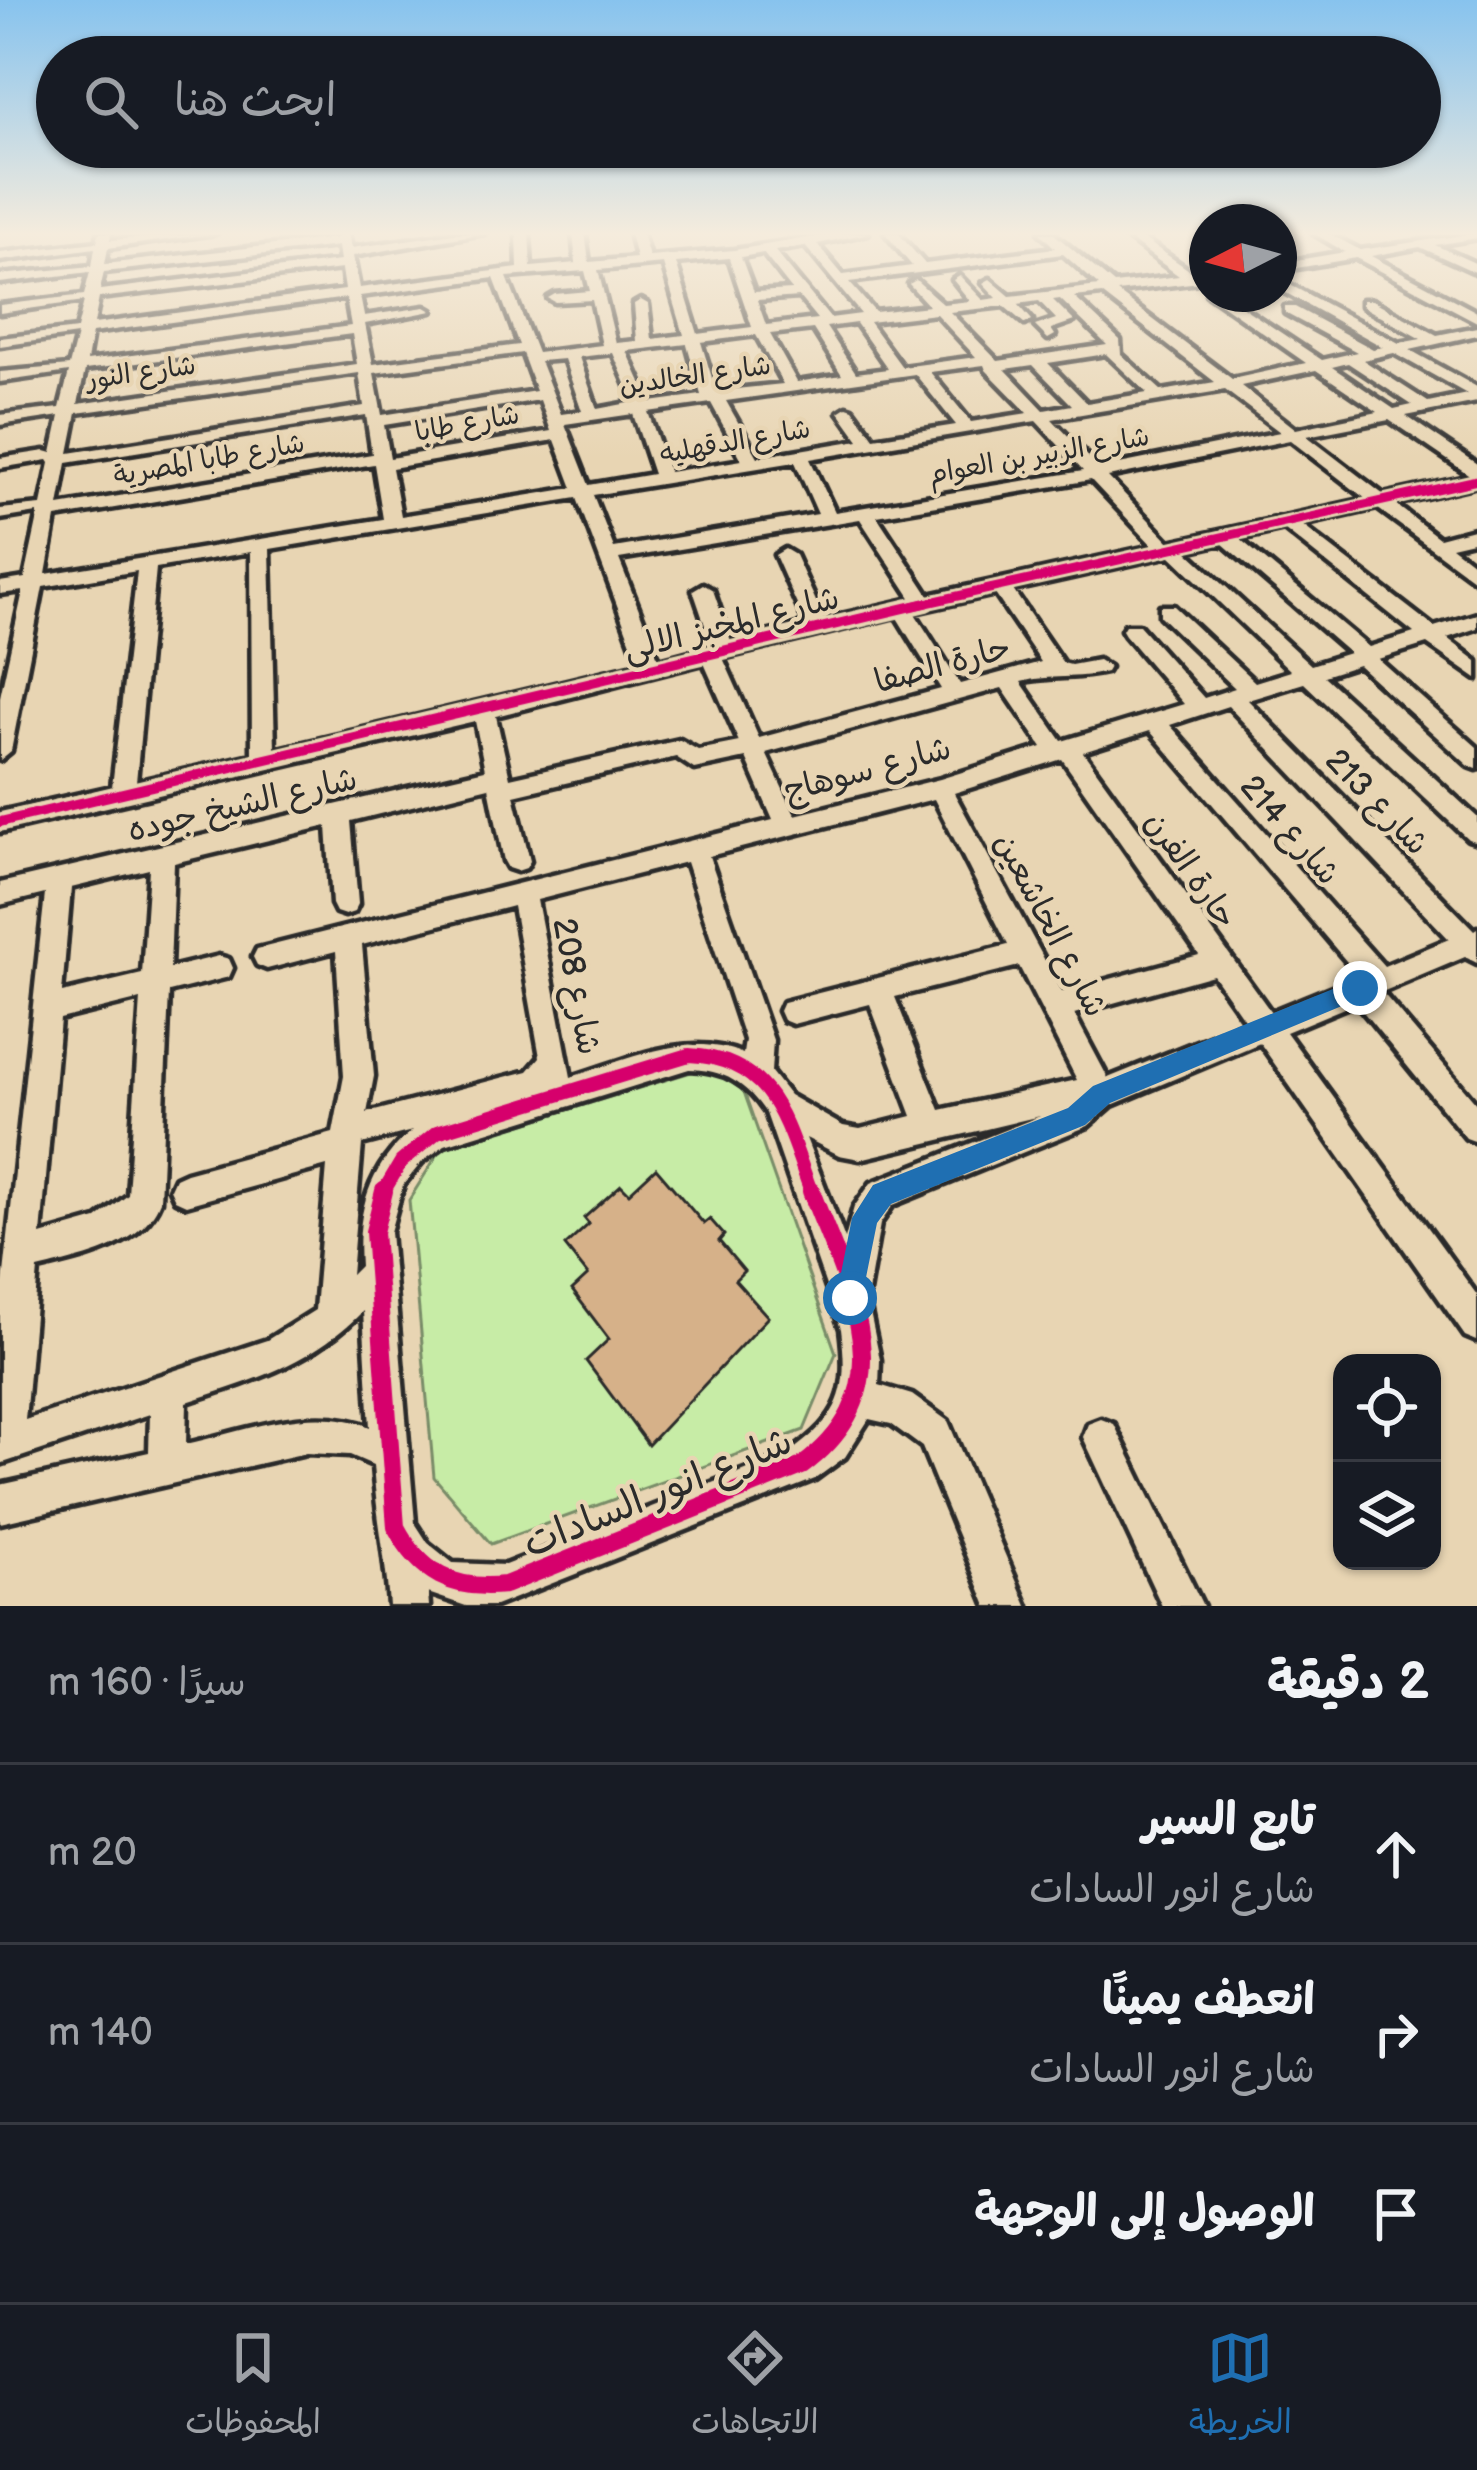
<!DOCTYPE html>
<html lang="ar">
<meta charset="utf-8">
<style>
:root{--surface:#171b24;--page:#20242c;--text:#f1f3f6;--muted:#9ea1a6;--line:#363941;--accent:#1f6fb2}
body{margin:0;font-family:"Balsamiq Sans","Playpen Sans Arabic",sans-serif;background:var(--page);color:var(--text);direction:rtl}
.controls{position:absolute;right:36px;bottom:36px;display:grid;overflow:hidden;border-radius:24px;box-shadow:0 3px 9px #0004}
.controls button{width:108px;height:108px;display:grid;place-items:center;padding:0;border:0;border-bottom:3px solid var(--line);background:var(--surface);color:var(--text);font:60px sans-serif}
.compass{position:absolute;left:1189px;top:204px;width:108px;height:108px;border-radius:50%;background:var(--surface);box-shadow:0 3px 9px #0004;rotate:264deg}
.stop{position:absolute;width:36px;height:36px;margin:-27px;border:9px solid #1f6fb2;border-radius:50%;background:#fff}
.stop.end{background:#1f6fb2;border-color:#fff;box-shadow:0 3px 12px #0008}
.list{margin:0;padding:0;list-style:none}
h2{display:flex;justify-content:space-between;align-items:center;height:156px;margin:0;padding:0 48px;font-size:51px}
h2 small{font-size:39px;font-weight:400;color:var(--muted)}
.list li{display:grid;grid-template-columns:78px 1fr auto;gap:36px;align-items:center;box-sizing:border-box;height:180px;padding:0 48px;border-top:3px solid var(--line)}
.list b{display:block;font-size:45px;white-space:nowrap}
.list p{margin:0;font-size:39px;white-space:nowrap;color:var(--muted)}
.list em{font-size:39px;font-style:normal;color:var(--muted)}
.icon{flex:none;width:66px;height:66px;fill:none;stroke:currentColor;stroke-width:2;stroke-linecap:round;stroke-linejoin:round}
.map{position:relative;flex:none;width:1477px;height:1606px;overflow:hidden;direction:ltr}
.search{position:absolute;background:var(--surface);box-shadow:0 3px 9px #0004;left:36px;right:36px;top:36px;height:132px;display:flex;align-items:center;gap:30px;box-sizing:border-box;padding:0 42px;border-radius:66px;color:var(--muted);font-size:45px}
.sheet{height:696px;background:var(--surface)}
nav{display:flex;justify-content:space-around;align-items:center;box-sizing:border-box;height:168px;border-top:3px solid var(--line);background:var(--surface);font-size:33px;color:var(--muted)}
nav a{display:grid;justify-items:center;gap:6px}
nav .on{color:var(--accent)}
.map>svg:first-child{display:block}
.green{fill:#c7eca6;stroke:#798c68;stroke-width:3}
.building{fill:#d6b189;stroke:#2b2b2b;stroke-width:3}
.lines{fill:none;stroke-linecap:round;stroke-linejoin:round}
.minor-casing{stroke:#2b2b2b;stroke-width:9}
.minor{fill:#e8d5b3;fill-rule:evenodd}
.cycleway-far3-casing{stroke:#e8d5b3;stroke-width:15}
.cycleway-far2-casing{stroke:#e8d5b3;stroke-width:18}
.cycleway-far1-casing{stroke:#e8d5b3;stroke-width:21}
.cycleway-casing{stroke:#e8d5b3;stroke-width:26}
.cycleway-far3{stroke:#d6006c;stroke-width:9}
.cycleway-far2{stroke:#d6006c;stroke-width:10}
.cycleway-far1{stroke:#d6006c;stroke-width:14}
.cycleway{stroke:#d6006c;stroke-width:18}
.route{fill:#1f6fb2}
.labels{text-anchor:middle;stroke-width:9;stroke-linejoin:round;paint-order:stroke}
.far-street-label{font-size:27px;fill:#2b2b2b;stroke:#e8d5b3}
.street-label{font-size:33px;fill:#2b2b2b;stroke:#e8d5b3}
.near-street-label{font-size:39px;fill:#2b2b2b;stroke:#e8d5b3}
</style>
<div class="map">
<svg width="1477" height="1606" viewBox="0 0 1477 1606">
<rect width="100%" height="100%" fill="#e8d5b3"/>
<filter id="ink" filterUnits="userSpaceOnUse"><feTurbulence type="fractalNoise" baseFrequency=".00833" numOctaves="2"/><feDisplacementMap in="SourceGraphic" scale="24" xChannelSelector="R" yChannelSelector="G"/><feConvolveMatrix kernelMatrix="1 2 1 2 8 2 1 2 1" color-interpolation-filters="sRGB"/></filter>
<g filter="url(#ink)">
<!-- green -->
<polygon class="green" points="704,1068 743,1089 836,1353 804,1430 491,1544 434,1477 409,1200 441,1149"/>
<!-- building -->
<polygon class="building" points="656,1168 704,1224 710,1219 724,1235 719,1241 744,1271 735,1280 768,1317 648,1445 586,1361 609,1339 572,1290 588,1275 565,1246 589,1224 584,1218 621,1185 629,1193"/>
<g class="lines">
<defs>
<g id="minor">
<path d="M99,233H111L110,240L216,233L108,248L105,264L337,238L336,233H348L351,248L454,233H484L353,256L359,288L518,268L517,233H529L531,267L576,263L573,233H585L589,262L636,258L630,233H642L649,257L734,250L840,233H868L817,244L843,275L912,266L885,233H898L925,264L1055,248L1040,233H1053L1114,284L1179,276L1121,233H1135L1195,274L1207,273V281L1117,292L1232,379L1306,363L1207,294H1223L1322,360L1357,352L1285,313V307H1295L1373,349L1383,347L1279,289V279L1399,343L1421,339L1362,306V300H1372L1437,335L1477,327V335L1410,350L1477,387V402L1406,416L1477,464V485L1395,504L1439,538L1477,528V540L1451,546L1477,566V582L1377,508L1302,525L1434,627L1477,614V628L1447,638L1477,661V679L1427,644L1378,659L1477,747V769L1469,766L1358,665L1324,676L1477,817V842L1468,839L1304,683L1248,700L1474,930L1477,928V963L1465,957L1382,992L1477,1104V1142L1466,1138L1356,1003L1286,1032L1477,1295V1341L1465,1336L1260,1043L1112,1105L1088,1126L893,1205L880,1224L867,1298L880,1360L879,1385L912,1395L948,1421L1027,1606H987L922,1447L891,1424L869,1419L845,1457L815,1479L495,1606H466L428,1593L429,1606H389C386,1557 376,1513 373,1465L350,1455L306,1453L0,1523V1485L149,1452L150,1414L0,1464V1311L45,894L0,905V883L485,770L475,721L0,832V812L112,787L137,571L43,587L11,751L0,760V697L23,591L0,594V582L25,578L38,517L37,513L0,519V509L41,505L50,463L48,460L0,468V458L45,451L52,453L60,416L0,425V415L60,408L69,372L0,382V372L69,366L77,335L0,346V338L77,329L84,301L0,313V305L84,295L90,272L0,283V275L92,266L95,248L0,261V253L97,242ZM338,246L340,261L100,290L104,272ZM805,246L861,314L830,318L775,251ZM763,253L792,290L754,292L741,257ZM1063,254L1099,286L1010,296L990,279L983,283L997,298L983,300L960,276L953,280L970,301L943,304L916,280L909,284L929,306L875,312L849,282ZM729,258L752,327L698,334L676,263ZM663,264L684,335L652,339L648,304L641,300L634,304L637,341L616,343L598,270ZM342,269L345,290L94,324L99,298ZM585,271L590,291L555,294L548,298L555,302L592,300L602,345L537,353L507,277ZM494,278L519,345L373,364L365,324L432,311L425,307L364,316L360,296ZM1102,294L1215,382L1162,391L1121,354L1120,340L1074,297ZM799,297L817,319L766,325L757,300ZM346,298L351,326L87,361L92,333ZM1060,299L1107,345L998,361L950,312L1004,306L1025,324L1032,320L1018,304L1039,301L1056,319L1035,326L1048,339L1055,335L1051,329L1074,321L1053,300ZM936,314L976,357L902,367L869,322ZM856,323L888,369L856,373L826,327ZM813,329L842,375L797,382L770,334ZM352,334L357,364L78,404L85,370ZM756,335L783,384L716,391L701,342ZM687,344L701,395L650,402L627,351ZM522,353L536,391L382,415L374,373ZM613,353L634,402L597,409L579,357ZM1394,353L1467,394L1428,402L1363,360ZM1106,354L1147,393L1087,403L1048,363ZM564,359L582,411L561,414L540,361ZM1348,363L1412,405L1394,409L1332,367ZM984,365L986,370L1028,413L971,422L930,372ZM1033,365L1072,405L1044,410L1005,369ZM1316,370L1378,412L1296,429L1241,386ZM359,373L364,406L69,453L77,413ZM915,374L956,425L874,438L853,409L847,407L839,412L859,440L758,457L726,401ZM1225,390L1280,432L1099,468L1052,419ZM540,400L551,431L390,458L384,425ZM711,403L742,460L669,472L648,412ZM633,414L653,474L589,485L565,424ZM366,415L372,454L59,506L67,463ZM1389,420L1471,476H1472L1384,495L1307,436ZM1036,421L1083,471L835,512L810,459ZM555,440L573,488L401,516L392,468ZM1290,440L1366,499L1170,542L1108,477ZM795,462L818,514L614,548L593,495ZM374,464L383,519L46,574L56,518ZM1091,480L1153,546L929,595L877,516ZM577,498L639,664L275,750L270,549ZM860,519L912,599L824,619L795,555L785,549L775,555L805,623L731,642L713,590L703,584L693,590L712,646L659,660L619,559ZM1284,529L1414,633L1369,647L1240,539ZM1222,543L1349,653L1311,665L1187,551ZM251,552L252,755L136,782L156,568ZM1170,555L1291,671L1255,682L1174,606H1160V616L1235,688L1204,698L1139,625H1125L1122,630L1125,635L1184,704L1062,741L1021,682C1051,674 1075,680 1106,672L1109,667L1098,660L1071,665L1063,663L1013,590ZM995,594L1041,662L960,684L914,612ZM896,616L941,689L759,738L723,658ZM704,663L739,742L698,750L680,740L510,778L496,716ZM1002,688L1042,747L940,779L795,815L766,753ZM1228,706L1449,939L1384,966L1170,725ZM1150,731L1359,976L1271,1012L1083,752ZM676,757L694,769L746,758L773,820L257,949L253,957L257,965L267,969L336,951L344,1076L333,1133L186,1173L175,1178L170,1189L175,1200L186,1205L327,1166L315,1310L267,1340L25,1420L38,1269C82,1258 141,1248 160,1201L169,992L229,977L233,968L229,959L219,956L170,968L174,863L327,826L332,904L336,912L345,915L354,912L358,904L351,821L489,787L504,861L508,868L517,871L526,868L530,861L514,795ZM1062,759L1199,955L1062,992L954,793ZM934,799L1008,945L783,1002L779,1011L783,1020L793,1024L870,1004L912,1116L860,1129L843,1126L789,1095L771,1072L773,1040L709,856ZM686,862L745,1040L743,1054C686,1030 628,1060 571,1077L537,900ZM149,869L142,974L62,993L71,888ZM513,906L540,1057L528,1071L367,1113L374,1076L362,945ZM1019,966L1077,1080L940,1110L895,997ZM1213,975L1246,1022L1108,1078L1074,1014ZM141,999L128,1195L97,1219L41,1235L60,1019ZM689,1069C724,1070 746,1083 766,1113L841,1329C849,1392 841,1415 790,1452L505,1565L453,1563L428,1543L415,1523L390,1232L403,1185L422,1162L445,1145ZM1040,1116L871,1183L854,1207L845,1239L806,1138L839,1155L860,1159ZM412,1131C369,1166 356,1212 360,1266L351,1275L362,1144ZM363,1311L370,1427C313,1403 244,1431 186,1444L187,1402C254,1380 311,1364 363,1311Z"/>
<polygon points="1195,233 1207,233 1207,241"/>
<polygon points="1313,233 1328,233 1360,250 1477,233 1477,238 1435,245 1477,264 1477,273 1420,247 1371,256 1477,312 1477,322 1356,258 1279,271 1279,263 1345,252"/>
<polygon points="1101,1419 1114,1424 1203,1606 1162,1606 1083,1437 1088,1424"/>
</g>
</defs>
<!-- minor casing -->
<use href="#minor" class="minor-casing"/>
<!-- minor -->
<use href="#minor" class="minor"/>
<defs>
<polyline id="cycleway-far3" points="913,606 1477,480"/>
<polyline id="cycleway-far2" points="0,822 926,603"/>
<path id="cycleway-far1" d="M382,1194L401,1162L437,1132L689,1055C776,1059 786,1126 812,1194"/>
<path id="cycleway" d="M384,1191L374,1232L396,1527C420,1573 453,1591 505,1585L802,1466C908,1388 849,1292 811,1191"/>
</defs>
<!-- cycleway-far3 casing -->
<use href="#cycleway-far3" class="cycleway-far3-casing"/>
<!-- cycleway-far2 casing -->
<use href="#cycleway-far2" class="cycleway-far2-casing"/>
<!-- cycleway-far1 casing -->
<use href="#cycleway-far1" class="cycleway-far1-casing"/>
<!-- cycleway casing -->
<use href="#cycleway" class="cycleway-casing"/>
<!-- cycleway-far3 -->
<use href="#cycleway-far3" class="cycleway-far3"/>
<!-- cycleway-far2 -->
<use href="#cycleway-far2" class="cycleway-far2"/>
<!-- cycleway-far1 -->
<use href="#cycleway-far1" class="cycleway-far1"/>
<!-- cycleway -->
<use href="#cycleway" class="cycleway"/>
</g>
</g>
<!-- sky -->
<linearGradient id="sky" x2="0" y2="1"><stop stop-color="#87c3ee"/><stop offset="0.51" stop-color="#f5ecdd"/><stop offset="1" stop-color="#f5ecdd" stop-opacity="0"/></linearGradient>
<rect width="1477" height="458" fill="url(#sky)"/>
<!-- route -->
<polygon class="route" points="1360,978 1368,980 1368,995 1110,1103 1085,1125 891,1204 877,1223 860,1307 850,1311 840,1307 836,1298 852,1218 873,1185 1068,1108 1093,1086"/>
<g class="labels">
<!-- far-street labels -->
<g class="far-street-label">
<text transform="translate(141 372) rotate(-8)" y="9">شارع النور</text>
<text transform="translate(695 375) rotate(-8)" y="9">شارع الخالدين</text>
<text transform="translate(467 423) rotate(-10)" y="9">شارع طابا</text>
<text transform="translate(735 441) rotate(-10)" y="9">شارع الدقهليه</text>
<text transform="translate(1039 455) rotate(-10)" y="9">شارع الزبير بن العوام</text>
<text transform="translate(209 459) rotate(-10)" y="9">شارع طابا المصرية</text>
</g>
<!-- street labels -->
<g class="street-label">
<text transform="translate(731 622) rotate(-14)" y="12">شارع المخبز الالى</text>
<text transform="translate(942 663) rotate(-15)" y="12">حارة الصفا</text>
<text transform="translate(867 768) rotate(-15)" y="12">شارع سوهاج</text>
<text transform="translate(1378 801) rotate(46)" y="12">شارع 213</text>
<text transform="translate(242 803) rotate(-13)" y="12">شارع الشيخ جوده</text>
<text transform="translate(1291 829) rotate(49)" y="12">شارع 214</text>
<text transform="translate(1192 869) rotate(55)" y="12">حارة الفرن</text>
<text transform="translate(1052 924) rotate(62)" y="12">شارع الخاشعين</text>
<text transform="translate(578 986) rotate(79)" y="12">شارع 208</text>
</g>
<!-- near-street labels -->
<g class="near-street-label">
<text transform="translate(657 1491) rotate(-22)" y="14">شارع انور السادات</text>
</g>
</g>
</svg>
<div class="controls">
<button><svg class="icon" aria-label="locate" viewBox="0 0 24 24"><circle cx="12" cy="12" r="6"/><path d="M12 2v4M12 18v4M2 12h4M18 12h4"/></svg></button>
<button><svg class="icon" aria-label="layers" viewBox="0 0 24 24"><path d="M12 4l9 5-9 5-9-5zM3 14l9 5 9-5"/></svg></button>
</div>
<svg class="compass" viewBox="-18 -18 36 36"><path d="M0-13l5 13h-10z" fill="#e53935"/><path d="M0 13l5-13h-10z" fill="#9ea1a6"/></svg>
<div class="stop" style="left:850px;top:1298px"></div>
<div class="stop end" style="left:1360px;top:988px"></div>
<div class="search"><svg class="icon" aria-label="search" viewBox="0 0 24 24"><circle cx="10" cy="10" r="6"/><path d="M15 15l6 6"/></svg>ابحث هنا</div>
</div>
<section class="sheet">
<h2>2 دقيقة<small>سيرًا · 160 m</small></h2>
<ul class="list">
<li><svg class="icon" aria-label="ahead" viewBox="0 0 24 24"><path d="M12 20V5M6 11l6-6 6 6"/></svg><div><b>تابع السير</b><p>شارع انور السادات</p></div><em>20 m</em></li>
<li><svg class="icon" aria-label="right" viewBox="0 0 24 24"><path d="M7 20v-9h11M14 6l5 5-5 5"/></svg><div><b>انعطف يمينًا</b><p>شارع انور السادات</p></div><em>140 m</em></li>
<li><svg class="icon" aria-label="arrive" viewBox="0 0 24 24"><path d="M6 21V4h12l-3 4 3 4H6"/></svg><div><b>الوصول إلى الوجهة</b></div></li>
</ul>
</section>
<nav>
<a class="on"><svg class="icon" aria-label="map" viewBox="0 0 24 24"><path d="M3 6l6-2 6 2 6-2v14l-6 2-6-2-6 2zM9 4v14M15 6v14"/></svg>الخريطة</a>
<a><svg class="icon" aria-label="directions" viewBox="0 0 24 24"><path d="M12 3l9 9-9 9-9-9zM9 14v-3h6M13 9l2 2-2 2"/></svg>الاتجاهات</a>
<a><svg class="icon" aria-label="saved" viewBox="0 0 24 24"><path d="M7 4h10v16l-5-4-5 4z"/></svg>المحفوظات</a>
</nav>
